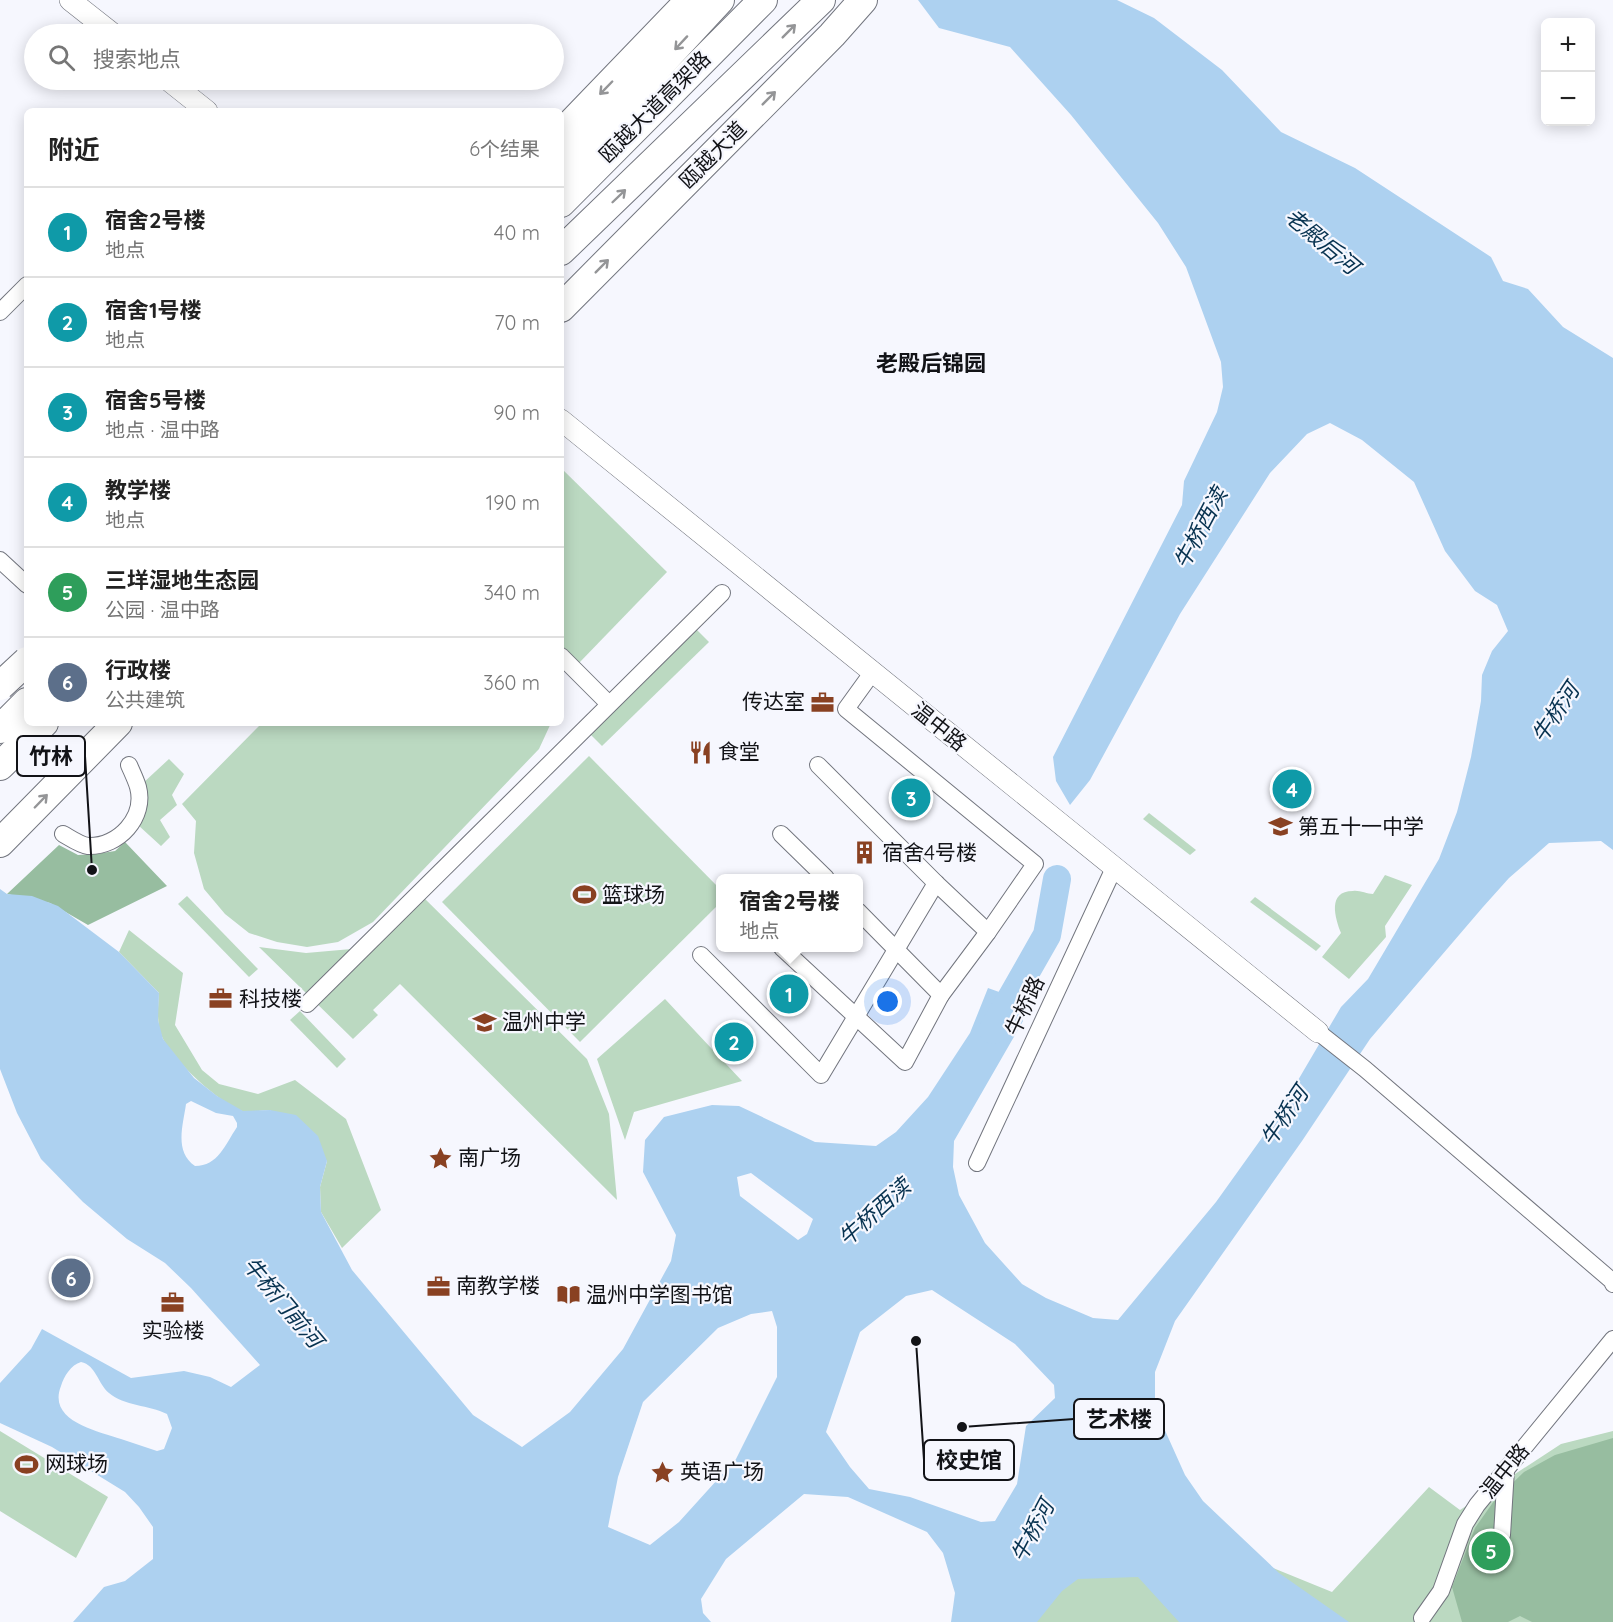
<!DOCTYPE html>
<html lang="zh">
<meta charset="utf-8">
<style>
:root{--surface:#fff;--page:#f2f2f2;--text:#222;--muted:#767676;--line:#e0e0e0;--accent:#db2777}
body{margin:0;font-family:Quicksand,"Noto Sans SC",sans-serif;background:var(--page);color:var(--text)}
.controls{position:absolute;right:18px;top:18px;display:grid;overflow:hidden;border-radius:9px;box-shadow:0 3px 15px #0003}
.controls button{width:54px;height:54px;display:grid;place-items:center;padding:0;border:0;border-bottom:2px solid var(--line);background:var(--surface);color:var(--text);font:30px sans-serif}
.you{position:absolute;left:888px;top:1002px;width:21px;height:21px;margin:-15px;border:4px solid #fff;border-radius:50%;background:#1a73e8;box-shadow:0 0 0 9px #1a73e833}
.badge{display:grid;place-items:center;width:39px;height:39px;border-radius:50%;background:var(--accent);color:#fff;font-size:20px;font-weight:700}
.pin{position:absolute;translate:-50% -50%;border:3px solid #fff;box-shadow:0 2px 6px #0006}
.popup{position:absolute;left:716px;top:874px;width:147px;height:78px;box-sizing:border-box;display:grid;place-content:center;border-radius:9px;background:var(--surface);filter:drop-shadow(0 2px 4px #0005);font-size:20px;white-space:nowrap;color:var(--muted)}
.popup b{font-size:22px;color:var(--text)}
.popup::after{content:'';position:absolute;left:50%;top:100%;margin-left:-12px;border:12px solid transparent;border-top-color:var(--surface)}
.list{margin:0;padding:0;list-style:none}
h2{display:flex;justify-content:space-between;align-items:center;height:78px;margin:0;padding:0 24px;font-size:26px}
h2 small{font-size:20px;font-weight:400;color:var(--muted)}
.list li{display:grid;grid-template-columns:39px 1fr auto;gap:18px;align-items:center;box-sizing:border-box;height:90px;padding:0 24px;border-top:2px solid var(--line)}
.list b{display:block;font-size:22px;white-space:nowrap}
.list p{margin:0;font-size:20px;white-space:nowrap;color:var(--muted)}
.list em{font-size:20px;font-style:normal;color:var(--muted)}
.icon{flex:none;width:33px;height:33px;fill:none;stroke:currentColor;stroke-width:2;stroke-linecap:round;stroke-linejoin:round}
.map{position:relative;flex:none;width:1613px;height:1622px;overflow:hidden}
.search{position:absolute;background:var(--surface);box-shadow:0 3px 15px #0003;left:24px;top:24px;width:540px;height:66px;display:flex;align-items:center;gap:15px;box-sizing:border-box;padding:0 21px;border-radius:33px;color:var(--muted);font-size:22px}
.panel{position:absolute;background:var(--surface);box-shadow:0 3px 15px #0003;left:24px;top:108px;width:540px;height:618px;border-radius:9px}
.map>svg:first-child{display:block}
.green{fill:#bbd9c1}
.forest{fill:#97bda0}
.water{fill:#add1f0;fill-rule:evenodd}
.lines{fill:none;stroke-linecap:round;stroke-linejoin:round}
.river{stroke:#add1f0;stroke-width:28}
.minor-casing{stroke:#72757e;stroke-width:18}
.tertiary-casing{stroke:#72757e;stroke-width:22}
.trunk-casing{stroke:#72757e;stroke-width:30}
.minor{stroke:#fff;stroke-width:16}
.tertiary{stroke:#fff;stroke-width:21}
.trunk{stroke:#fff;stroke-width:28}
.trunk-bridge-casing{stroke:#72757e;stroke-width:30;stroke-linecap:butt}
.trunk-bridge{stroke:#fff;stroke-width:28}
.oneway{stroke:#949597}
.labels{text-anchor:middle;stroke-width:4.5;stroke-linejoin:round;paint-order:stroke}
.street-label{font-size:21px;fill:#121317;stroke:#f6f7fe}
.poi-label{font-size:21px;fill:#121317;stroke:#f6f7fe;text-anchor:start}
.water-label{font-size:22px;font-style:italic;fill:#073250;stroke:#f6f7fe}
.neighbourhood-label{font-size:22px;font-weight:bold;fill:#121317;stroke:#f6f7fe}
.leader{fill:none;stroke:#121317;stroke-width:2}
.callout-dot{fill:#121317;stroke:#f6f7fe;stroke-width:2}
.callout{fill:#f6f7fe;stroke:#121317;stroke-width:2}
.callout-label{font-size:22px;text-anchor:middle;font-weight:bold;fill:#121317}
</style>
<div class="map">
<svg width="1613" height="1622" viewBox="0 0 1613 1622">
<rect width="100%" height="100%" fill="#f6f7fe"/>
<!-- green -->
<g class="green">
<polygon points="561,468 667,572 579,663 561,645"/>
<polygon points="696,629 709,642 602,746 589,733"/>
<polygon points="262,723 551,723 539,749 373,922 338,942 307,947 277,942 249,933 225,914 204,889 194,853 196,821 182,804"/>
<polygon points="589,756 720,889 720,903 580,1042 442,902"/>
<path d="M169,759L184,774L172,795L177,805L160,820L170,837L161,846L138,825C148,810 150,800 142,784Z"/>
<polygon points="1149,813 1196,850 1190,855 1143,819"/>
<path d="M1385,875L1412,885L1385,926L1386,937L1349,979L1322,957L1341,933C1335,918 1327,891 1353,891C1359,890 1367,894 1373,894Z"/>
<polygon points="419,893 587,1059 609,1114 617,1200 400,984 373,1010 378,1015 353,1039 259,947 306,953 363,948"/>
<polygon points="187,896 258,969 249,977 178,904"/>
<polygon points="1255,897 1321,946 1316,951 1250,902"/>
<path d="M129,930L183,973L175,1025L202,1070L219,1084L258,1094L295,1080L346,1119L381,1210L342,1248L321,1212L320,1187L327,1161L270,1110C262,1110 250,1113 242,1111C218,1102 175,1062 163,1039C156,1025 158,1008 159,993L119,952Z"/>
<polygon points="665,999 742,1081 634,1112 625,1140 597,1059"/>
<polygon points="300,1011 346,1059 337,1068 290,1020"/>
<polygon points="0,1431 108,1497 76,1558 0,1511"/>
<polygon points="1613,1431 1613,1622 975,1622 1069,1485 1332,1592 1429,1487 1460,1510 1561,1444"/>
</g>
<!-- forest -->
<g class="forest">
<polygon points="125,842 167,886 88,925 50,903 7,894 59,845 78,855 96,854 115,851"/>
<polygon points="1613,1438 1613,1622 1532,1622 1520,1616 1508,1622 1462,1622 1452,1587 1475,1528 1494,1501 1524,1472 1555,1455"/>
</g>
<!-- water -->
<path class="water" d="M918,0H1117L1154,18L1222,70L1281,132L1355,168L1491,257L1503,281L1528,289L1563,327L1613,358V850L1601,841L1549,843L1509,878L1483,907L1370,1039L1302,1141L1175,1321L1155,1372V1400L1163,1426L1185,1475L1203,1501L1279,1573L1349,1622H1179L1138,1577L1078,1579L1062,1591L1037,1622H951L955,1593L943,1553L927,1532L848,1497L804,1494L726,1559L701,1599L703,1613L711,1622H73L104,1587L125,1581L153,1559V1527L139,1507L125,1492L52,1447L0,1423V1383L31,1349L42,1329L131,1378L184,1371L210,1377L231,1387L260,1365L191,1288L165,1263L127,1239L83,1202L41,1159L17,1113L0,1069V889L7,894L32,896L58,906L119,952L159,993L158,1020L163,1039L194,1078L217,1096L243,1111L270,1110L296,1115L318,1136L327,1161L320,1187L321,1212L352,1270L473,1415L522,1447L570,1412L623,1349L671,1261L676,1235L643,1172L645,1140L664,1117L712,1105L739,1106L815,1142L876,1146L896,1132L928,1097L970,1033L988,988L1013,997L1023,1021L954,1141L953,1167L959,1195L985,1243L1022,1284L1046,1298L1093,1318L1118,1320L1216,1202L1274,1121L1341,1007L1368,979L1439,859L1457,812L1471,757L1481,701L1482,675L1492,651L1508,631L1497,605L1475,591L1445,551L1414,482L1362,440L1330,423L1307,434L1270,473L1180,614L1090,780L1070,805L1056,781L1053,757L1182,505L1184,481L1217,412L1223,387L1221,362L1186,267L1158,223L1071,115L1010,47L939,28ZM191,1101L216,1113L233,1116L237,1123V1127C225,1145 218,1166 195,1166C174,1151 183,1126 186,1104ZM751,1173L813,1219L807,1234L798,1240L740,1196L737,1177ZM932,1290L1015,1344L1054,1385L1055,1398L1026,1426L1017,1484L995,1521L981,1522L910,1497L869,1489L850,1467L826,1432L860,1332L906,1296ZM772,1311L777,1327V1377L736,1459L679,1522L650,1545L608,1527L618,1477L643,1402L718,1328L751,1314ZM81,1362C96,1365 98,1384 109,1393C124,1406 149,1405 167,1414L172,1428L164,1449L157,1451C145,1447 133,1443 121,1439C97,1431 47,1421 61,1386C64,1376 71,1365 81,1362Z"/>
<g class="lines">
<!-- river -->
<polyline class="river" points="993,1030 1047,935 1057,879"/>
<defs>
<g id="minor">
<polyline points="0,312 27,285"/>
<polyline points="0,560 27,585"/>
<polyline points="561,656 609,704"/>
<polyline points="818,765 936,883 988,932"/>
<path d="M63,834C70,838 80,845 88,846C119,847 146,817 138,787C136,780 132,772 129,765"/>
<polyline points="781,834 826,878"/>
<polyline points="858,911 941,995 988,932 1035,864 846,709 872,673"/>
<polyline points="782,948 905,1062 941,995"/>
<polyline points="701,955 821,1075 936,883"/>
<polyline points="307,1004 722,593"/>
<polyline points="1318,1032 1365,1069 1612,1281 1613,1284"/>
<polyline points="977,1163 1114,868"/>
<polyline points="1502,1535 1506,1469"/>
<polyline points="1422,1618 1441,1591 1465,1524 1477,1505 1613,1339"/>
</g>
<g id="tertiary">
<polyline points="70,0 113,34"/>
<polyline points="168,80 207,111"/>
<polyline points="561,420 1318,1032"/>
</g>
<g id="trunk">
<polyline points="561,134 690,0"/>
<polyline points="561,168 604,125 720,0"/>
<polyline points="561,203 763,0"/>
<polyline points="561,251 821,0"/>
<polyline points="561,308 832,35 863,0"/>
<polyline points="0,729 27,702"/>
<polyline points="0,766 44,723"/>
<polyline points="0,843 118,723"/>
</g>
</defs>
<!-- minor casing -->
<use href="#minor" class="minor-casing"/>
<!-- tertiary casing -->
<use href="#tertiary" class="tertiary-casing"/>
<!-- trunk casing -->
<use href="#trunk" class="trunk-casing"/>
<!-- minor -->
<use href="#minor" class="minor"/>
<!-- tertiary -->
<use href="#tertiary" class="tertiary"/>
<!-- trunk -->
<use href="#trunk" class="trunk"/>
<defs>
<polyline id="trunk-bridge" points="0,686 27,661"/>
</defs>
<!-- trunk-bridge casing -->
<use href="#trunk-bridge" class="trunk-bridge-casing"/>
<!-- trunk-bridge -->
<use href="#trunk-bridge" class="trunk-bridge"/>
</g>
<!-- one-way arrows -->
<defs><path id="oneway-shaft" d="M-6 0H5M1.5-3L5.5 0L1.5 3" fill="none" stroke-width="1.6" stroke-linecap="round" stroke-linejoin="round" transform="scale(1.5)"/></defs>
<g class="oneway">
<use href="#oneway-shaft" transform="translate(789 31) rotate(-45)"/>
<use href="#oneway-shaft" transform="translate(681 43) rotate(133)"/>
<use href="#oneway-shaft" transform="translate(606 88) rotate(134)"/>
<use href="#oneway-shaft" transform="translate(769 98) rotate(-45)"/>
<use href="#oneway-shaft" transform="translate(619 196) rotate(-44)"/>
<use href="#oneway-shaft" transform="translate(602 266) rotate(-45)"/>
<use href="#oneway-shaft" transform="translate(41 801) rotate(-46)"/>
</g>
<!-- icons -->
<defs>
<symbol id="office-bare" viewBox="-9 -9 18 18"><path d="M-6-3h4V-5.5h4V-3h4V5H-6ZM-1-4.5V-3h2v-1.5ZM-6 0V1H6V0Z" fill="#894122" stroke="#f6f7fe" stroke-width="2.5" paint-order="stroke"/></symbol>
<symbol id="restaurant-bare" viewBox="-9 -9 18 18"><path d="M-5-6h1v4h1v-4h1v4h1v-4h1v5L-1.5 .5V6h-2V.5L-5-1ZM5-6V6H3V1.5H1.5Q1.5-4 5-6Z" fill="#894122" stroke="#f6f7fe" stroke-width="2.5" paint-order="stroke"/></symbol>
<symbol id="school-bare" viewBox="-9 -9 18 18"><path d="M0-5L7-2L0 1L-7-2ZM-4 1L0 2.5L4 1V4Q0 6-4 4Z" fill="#894122" stroke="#f6f7fe" stroke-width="2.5" paint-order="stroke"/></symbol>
<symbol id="building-bare" viewBox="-9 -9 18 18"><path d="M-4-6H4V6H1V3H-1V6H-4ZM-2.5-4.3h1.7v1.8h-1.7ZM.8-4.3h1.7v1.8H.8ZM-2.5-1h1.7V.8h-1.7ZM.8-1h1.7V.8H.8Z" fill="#894122" stroke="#f6f7fe" stroke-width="2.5" paint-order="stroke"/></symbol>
<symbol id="stadium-bare" viewBox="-9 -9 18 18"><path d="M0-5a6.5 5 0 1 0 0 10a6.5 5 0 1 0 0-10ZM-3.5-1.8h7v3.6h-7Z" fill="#894122" stroke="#f6f7fe" stroke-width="2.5" paint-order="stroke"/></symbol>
<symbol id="sight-bare" viewBox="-9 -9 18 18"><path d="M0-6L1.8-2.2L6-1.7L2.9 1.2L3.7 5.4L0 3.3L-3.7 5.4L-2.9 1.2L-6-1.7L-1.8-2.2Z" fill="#894122" stroke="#f6f7fe" stroke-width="2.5" paint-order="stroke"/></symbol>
<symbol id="library-bare" viewBox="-9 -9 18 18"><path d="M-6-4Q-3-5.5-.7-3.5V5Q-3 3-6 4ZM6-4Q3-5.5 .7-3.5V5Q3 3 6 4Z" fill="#894122" stroke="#f6f7fe" stroke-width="2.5" paint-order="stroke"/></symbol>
</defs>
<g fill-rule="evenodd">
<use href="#office-bare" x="806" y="686" width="33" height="33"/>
<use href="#restaurant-bare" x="684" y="736" width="33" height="33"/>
<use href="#school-bare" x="1264" y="810" width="33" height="33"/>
<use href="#building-bare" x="848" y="836" width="33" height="33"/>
<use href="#stadium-bare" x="568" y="878" width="33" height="33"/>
<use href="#office-bare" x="204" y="982" width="33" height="33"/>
<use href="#school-bare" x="468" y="1006" width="33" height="33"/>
<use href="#sight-bare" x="424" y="1142" width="33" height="33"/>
<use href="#office-bare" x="422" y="1270" width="33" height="33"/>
<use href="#library-bare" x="552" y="1278" width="33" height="33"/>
<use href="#office-bare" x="156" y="1286" width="33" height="33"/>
<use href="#stadium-bare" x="10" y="1448" width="33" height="33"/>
<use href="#sight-bare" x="646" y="1456" width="33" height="33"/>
</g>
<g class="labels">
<!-- street labels -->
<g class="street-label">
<text transform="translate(655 107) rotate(-45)" y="7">瓯越大道高架路</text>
<text transform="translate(713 155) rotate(-45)" y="7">瓯越大道</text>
<text transform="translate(939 727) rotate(39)" y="7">温中路</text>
<text transform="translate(1025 1006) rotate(-65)" y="7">牛桥路</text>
<text transform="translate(1505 1471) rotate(-51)" y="7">温中路</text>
</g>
<!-- poi labels -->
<g class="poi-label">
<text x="805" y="709" text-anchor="end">传达室</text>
<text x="718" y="759">食堂</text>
<text x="1298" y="834">第五十一中学</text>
<text x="882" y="860">宿舍4号楼</text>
<text x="602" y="902">篮球场</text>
<text x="239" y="1006">科技楼</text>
<text x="502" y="1029">温州中学</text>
<text x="458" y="1165">南广场</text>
<text x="456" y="1293">南教学楼</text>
<text x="586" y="1302">温州中学图书馆</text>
<text x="173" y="1338" text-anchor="middle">实验楼</text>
<text x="45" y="1471">网球场</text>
<text x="680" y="1479">英语广场</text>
</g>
<!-- water labels -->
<g class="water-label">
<text transform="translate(1322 241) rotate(40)" y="8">老殿后河</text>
<text transform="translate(1200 528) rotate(-62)" y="8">牛桥西渎</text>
<text transform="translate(1555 713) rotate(-56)" y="8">牛桥河</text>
<text transform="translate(1284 1116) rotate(-56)" y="8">牛桥河</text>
<text transform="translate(874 1212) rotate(-42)" y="8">牛桥西渎</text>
<text transform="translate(283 1302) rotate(50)" y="8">牛桥门前河</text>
<text transform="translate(1032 1531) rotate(-62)" y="8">牛桥河</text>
</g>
<!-- neighbourhood labels -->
<g class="neighbourhood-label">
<text x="931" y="371">老殿后锦园</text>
</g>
</g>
<!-- callouts -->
<path class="leader" d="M92 870L85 756M962 1427L1074 1419M916 1341L924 1460"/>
<g class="callout-dot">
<circle cx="92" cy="870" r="6"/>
<circle cx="962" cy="1427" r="6"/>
<circle cx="916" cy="1341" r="6"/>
</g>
<g class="callout">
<rect x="17" y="736" width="68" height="40" rx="6"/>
<rect x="1074" y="1399" width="90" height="40" rx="6"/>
<rect x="924" y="1440" width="90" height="40" rx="6"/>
</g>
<g class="callout-label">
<text x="51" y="764">竹林</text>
<text x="1119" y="1427">艺术楼</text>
<text x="969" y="1468">校史馆</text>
</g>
</svg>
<div class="controls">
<button>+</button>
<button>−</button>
</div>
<div class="you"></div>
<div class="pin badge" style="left:789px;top:994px;background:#0f9aa8">1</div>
<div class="popup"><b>宿舍2号楼</b>地点</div>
<div class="pin badge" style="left:734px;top:1042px;background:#0f9aa8">2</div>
<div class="pin badge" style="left:911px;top:798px;background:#0f9aa8">3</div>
<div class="pin badge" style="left:1292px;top:789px;background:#0f9aa8">4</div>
<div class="pin badge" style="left:1491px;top:1551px;background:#2e9e5b">5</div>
<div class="pin badge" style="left:71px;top:1278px;background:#5c6f8a">6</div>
<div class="search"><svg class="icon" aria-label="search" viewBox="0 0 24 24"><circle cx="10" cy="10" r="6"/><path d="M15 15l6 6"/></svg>搜索地点</div>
<section class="panel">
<h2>附近<small>6个结果</small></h2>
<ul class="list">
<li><span class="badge" style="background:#0f9aa8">1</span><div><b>宿舍2号楼</b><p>地点</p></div><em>40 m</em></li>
<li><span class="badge" style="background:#0f9aa8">2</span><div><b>宿舍1号楼</b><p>地点</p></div><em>70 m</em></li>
<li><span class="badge" style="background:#0f9aa8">3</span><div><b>宿舍5号楼</b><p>地点 · 温中路</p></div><em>90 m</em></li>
<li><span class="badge" style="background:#0f9aa8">4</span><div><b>教学楼</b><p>地点</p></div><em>190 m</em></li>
<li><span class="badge" style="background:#2e9e5b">5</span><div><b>三垟湿地生态园</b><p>公园 · 温中路</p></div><em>340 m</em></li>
<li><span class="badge" style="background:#5c6f8a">6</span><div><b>行政楼</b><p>公共建筑</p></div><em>360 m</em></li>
</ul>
</section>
</div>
